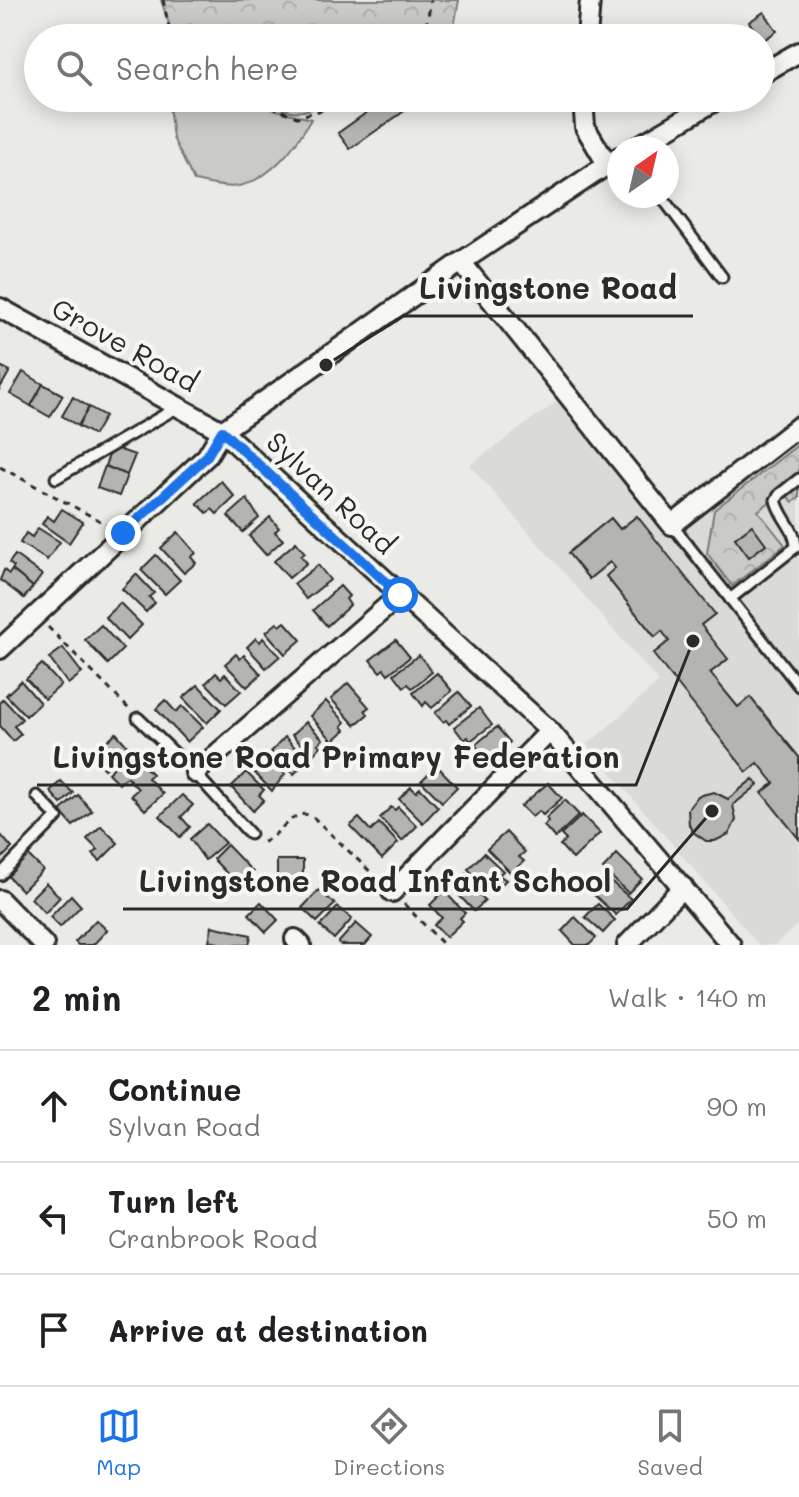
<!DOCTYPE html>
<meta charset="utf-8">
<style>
:root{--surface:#fff;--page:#f6f6f6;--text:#202124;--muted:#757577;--line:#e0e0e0;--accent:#1a73e8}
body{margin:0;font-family:Mali,sans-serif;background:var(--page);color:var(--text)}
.compass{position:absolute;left:607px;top:136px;width:72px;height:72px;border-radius:50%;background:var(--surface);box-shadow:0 4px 20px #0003;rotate:34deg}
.stop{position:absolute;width:24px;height:24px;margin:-18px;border:6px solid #1a73e8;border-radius:50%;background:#fff}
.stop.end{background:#1a73e8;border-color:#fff;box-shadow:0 2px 8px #0008}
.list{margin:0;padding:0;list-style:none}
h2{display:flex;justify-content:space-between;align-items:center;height:104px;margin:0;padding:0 32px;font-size:34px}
h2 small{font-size:26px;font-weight:400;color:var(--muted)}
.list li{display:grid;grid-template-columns:52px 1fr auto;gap:24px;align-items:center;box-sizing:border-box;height:112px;padding:0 32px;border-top:2px solid var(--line)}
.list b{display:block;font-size:30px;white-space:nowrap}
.list p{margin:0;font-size:26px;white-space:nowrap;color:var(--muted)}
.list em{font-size:26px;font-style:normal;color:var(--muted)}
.icon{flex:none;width:44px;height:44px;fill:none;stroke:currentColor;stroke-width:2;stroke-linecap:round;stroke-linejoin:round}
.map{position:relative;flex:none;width:799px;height:945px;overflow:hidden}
.search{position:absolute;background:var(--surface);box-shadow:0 4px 20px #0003;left:24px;right:24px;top:24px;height:88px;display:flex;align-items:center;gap:20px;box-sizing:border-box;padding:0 28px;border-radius:44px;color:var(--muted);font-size:30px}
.sheet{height:440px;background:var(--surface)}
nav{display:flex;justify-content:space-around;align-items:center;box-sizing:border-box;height:112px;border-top:2px solid var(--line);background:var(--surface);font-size:22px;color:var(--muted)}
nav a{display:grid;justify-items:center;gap:4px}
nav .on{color:var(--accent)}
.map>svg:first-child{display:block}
.built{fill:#dadad6}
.grass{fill:#cacac7;stroke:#7a7a79;stroke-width:2}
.forest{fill:url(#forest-crowns);stroke:#7a7a79;stroke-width:2}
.building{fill:#b4b4b1;stroke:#2b2b2b;stroke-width:2}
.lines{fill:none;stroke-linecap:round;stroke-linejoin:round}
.service-casing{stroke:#2b2b2b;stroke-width:15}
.minor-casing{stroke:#2b2b2b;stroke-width:24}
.path{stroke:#2b2b2b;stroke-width:3;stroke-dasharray:6 6;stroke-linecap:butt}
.service{stroke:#f6f6f2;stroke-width:9}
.minor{stroke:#f6f6f2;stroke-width:18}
.route{stroke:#1a73e8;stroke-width:10}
.labels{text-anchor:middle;stroke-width:8;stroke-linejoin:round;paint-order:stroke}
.street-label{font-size:28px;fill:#2b2b2b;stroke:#f6f6f2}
.leader{fill:none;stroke:#2b2b2b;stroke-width:3}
.callout-dot{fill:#2b2b2b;stroke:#f6f6f2;stroke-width:3}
.callout-label{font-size:30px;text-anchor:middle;font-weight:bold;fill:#2b2b2b;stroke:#f6f6f2;stroke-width:8;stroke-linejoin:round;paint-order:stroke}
</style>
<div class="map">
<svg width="799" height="945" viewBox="0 0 799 945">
<defs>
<pattern id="forest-crowns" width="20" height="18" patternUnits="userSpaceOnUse" patternTransform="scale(2)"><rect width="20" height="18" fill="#cacac7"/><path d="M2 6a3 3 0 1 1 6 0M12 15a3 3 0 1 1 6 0" fill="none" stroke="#aeaeab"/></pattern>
</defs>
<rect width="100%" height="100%" fill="#eaeae6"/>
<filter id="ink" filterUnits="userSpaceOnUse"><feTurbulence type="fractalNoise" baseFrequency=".0125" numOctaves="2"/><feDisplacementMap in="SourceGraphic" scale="16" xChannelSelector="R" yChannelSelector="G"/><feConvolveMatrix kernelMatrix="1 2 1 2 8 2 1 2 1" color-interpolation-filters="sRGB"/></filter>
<g filter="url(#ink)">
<!-- built -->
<polygon class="built" points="567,394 672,525 799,426 799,923 775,945 759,945 587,745 659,682 470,465"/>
<!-- grass -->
<path class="grass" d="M168,98H243L250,103L311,119C296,146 271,179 239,186C226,189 207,183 194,181L173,138Z"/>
<!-- forest -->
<g class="forest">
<polygon points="161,0 459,0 452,37 448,38 180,38 170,27"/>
<path d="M257,98H335C298,118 294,114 257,98Z"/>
<polygon points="799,444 799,498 793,502 783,492 758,511 785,545 732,586 707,553 714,510"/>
</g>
<!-- building -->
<g class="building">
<polygon points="764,12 777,31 762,41 749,22"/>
<polygon points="387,98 423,98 350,149 338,133"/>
<polygon points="0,366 10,371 0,388"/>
<polygon points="23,372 43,384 31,406 10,394"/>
<polygon points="43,384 63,395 50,417 31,406"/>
<polygon points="73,397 89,407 78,426 62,416"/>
<polygon points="89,407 105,416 94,435 78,426"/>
<polygon points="112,447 135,455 127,475 105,466"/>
<polygon points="105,466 127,475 119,496 97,488"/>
<polygon points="221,481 235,497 217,514 212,509 207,513 197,503"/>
<polygon points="247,499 259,518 243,532 228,516"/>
<polygon points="62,509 83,522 69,543 42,524 47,516 54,521"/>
<polygon points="637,516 715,614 701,625 728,659 710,673 738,707 750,697 799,757 799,839 762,793 774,783 758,763 747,772 653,654 669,641 662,631 655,637 606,576 615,568 610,562 589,579 568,553 611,518 620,529"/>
<polygon points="270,517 279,528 275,532 283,540 266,555 249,536"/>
<polygon points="752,525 766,544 749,557 735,538"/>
<polygon points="38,528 60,542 47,560 20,543 26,533 32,537"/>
<polygon points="178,532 196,553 191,557 196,563 184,573 161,548"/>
<polygon points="296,542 305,553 301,556 307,563 289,578 274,561"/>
<polygon points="15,555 42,575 33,587 12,570 14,567 9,563"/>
<polygon points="156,555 180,580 165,594 141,570"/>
<polygon points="318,565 330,580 306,599 294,584"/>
<polygon points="4,570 9,574 12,570 33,587 24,598 0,580"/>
<polygon points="136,574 154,593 149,597 155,603 146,612 122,589"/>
<polygon points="340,586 349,596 346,599 350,605 327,626 313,610"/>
<polygon points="120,603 142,625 127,640 105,617"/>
<polygon points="285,622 301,640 285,654 266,632 277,623 280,626"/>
<polygon points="101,625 123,649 108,664 85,640"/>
<polygon points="256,638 260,642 263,638 280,656 266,668 247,647"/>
<polygon points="396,640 410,657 388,674 384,669 380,672 370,660"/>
<polygon points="63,648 82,673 68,684 49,658"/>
<polygon points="236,654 240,659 244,655 261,674 247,687 225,664"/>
<polygon points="419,655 432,672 412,688 408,684 404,687 394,674"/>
<polygon points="42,664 61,685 45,699 26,679"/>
<polygon points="216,673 221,678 225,674 241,691 226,704 206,683"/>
<polygon points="437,673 452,691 432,708 426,702 423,706 413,693"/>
<polygon points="21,681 40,703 26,716 6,695"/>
<polygon points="348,683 369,707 365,710 368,714 355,725 331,699"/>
<polygon points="198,685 221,709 207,723 183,698"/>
<polygon points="459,692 471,706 449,724 446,720 443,722 435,713"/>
<polygon points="3,699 22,719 14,726 21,734 13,741 0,726 0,702"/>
<polygon points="165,700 176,712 182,706 203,727 187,742 156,709"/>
<polygon points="326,701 345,722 342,726 345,730 333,741 310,716"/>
<polygon points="479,708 492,725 470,741 468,737 464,740 454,727"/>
<polygon points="306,722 323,739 318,744 321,746 312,756 292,735"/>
<polygon points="497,727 510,742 481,765 473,755 480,750 475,745"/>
<polygon points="116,733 129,748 104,769 91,754"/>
<polygon points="285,737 304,757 300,761 303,765 294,774 271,752"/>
<polygon points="266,755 285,774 272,791 251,769"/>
<polygon points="126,756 138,768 142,764 152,774 148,778 163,794 145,810 131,795 138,789 127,777 119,784 108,773"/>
<polygon points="440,769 457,787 442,802 421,781 431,771 435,774"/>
<polygon points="246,772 264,790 259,795 264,800 253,811 231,787"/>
<polygon points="753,779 758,785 733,805 736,820 729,834 715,841 706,841 693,832 689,825 688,809 698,796 714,792 728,799"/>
<polygon points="61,781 73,793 61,804 50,791"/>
<polygon points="548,783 562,798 543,815 539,811 532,817 521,806"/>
<polygon points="411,787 416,792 420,788 438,807 423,823 399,799"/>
<polygon points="78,795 92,811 73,826 60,811"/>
<polygon points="182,795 193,805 181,817 190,827 180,837 160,816"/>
<polygon points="565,800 579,815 555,838 544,826 548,821 546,818"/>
<polygon points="391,807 395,810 398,807 417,826 402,841 380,818"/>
<polygon points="582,815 600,833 573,859 560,845 566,840 561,835"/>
<polygon points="359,818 371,831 379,823 398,843 382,859 350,826"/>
<polygon points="207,824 225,843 205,860 190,839"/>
<polygon points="101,826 118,843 100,861 93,854 98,850 87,839"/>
<polygon points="506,832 525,852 519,857 524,861 511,873 487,849"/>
<polygon points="0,834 12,848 0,860"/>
<polygon points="227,845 253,872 239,886 213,859"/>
<polygon points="484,853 503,871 499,875 506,880 492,894 468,869"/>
<polygon points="617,854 642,879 628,893 603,869"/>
<polygon points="28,855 43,870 22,891 7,875"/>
<rect x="277" y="860" width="26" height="21"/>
<polygon points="466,874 484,893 480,896 485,901 474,911 452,888"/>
<polygon points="607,878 631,899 616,915 593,894"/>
<polygon points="46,883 60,897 45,913 31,898"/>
<polygon points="319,890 335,904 317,922 302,908"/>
<polygon points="444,891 465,913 460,918 463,921 446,937 434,925 442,918 430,905"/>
<polygon points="71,895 81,906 60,927 50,917"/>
<polygon points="261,902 278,920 266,932 249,914"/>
<polygon points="598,904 615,920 603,933 585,917"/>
<polygon points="338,907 352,919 334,939 320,926"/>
<polygon points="575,917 596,938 589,945 575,945 562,931"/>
<polygon points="96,920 107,930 93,945 78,945 75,942"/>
<polygon points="356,923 372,937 365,945 341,945 338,943"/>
<polygon points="212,926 251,935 249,945 218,945 218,943 209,941"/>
</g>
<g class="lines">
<defs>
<g id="service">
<polyline points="661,196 722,277"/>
<polyline points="56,478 178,407"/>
<polyline points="672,525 799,686"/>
<path d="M730,599L796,547C796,529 780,518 776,500L780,494L799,479"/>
<polyline points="138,718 195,773 250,834"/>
<polyline points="0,875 57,817 37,796"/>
</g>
<g id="minor">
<polyline points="587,38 590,0"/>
<polyline points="761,74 799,52"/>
<polyline points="583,98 585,127 607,164"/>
<polyline points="635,148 720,98"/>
<polyline points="461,262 672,525 799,426"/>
<polyline points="0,308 222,431 550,731 731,945"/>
<polyline points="0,649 207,456 222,431 461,262 619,157"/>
<polyline points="195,773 400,595"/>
<polyline points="392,892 550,731"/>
<polyline points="0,900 44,945"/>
<polyline points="295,939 301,945"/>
<polyline points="627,945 683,887"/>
</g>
</defs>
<!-- service casing -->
<use href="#service" class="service-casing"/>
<!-- minor casing -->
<use href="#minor" class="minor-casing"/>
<!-- path -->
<g class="path">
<polyline points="163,0 170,32 177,38"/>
<polyline points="424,38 431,0"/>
<polyline points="249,98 297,117 329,108 350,98"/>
<polyline points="0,467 106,524"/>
<polyline points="48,627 130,710"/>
<path d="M263,842C281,836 291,807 312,816L378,879"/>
<polyline points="404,904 444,945"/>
</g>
<!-- service -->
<use href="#service" class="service"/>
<!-- minor -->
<use href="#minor" class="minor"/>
</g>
</g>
<g class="lines" filter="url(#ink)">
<!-- route -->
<polyline class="route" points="123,533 207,456 222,431 400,595"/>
</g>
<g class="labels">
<!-- street labels -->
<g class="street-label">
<text transform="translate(125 345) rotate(29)" y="10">Grove Road</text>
<text transform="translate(331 493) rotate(43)" y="10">Sylvan Road</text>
</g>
</g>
<!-- callouts -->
<path class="leader" d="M326 365L403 316H693M693 641L636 785H37M712 811L627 909H123"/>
<g class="callout-dot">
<circle cx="326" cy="365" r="8"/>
<circle cx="693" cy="641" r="8"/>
<circle cx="712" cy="811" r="8"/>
</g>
<g class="callout-label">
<text x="548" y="299">Livingstone Road</text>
<text x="336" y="768">Livingstone Road Primary Federation</text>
<text x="375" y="892">Livingstone Road Infant School</text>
</g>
</svg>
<svg class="compass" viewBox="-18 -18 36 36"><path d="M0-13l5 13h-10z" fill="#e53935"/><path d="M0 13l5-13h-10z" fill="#757577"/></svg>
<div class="stop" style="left:400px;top:595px"></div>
<div class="stop end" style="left:123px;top:533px"></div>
<div class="search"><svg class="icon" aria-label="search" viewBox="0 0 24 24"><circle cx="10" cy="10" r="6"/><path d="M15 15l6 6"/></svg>Search here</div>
</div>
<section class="sheet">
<h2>2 min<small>Walk · 140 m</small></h2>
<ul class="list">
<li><svg class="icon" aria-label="ahead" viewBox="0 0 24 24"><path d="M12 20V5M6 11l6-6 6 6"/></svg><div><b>Continue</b><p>Sylvan Road</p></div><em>90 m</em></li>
<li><svg class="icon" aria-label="left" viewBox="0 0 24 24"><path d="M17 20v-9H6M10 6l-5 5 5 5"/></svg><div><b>Turn left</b><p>Cranbrook Road</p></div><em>50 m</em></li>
<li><svg class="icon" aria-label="arrive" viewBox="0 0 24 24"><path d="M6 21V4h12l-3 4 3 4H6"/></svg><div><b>Arrive at destination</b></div></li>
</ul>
</section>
<nav>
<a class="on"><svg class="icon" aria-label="map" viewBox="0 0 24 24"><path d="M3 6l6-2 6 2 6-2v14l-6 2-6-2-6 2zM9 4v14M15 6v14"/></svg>Map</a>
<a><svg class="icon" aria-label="directions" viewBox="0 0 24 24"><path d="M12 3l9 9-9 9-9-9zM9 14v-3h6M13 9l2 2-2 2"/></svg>Directions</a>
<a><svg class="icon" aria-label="saved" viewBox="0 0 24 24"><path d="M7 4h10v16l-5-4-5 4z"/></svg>Saved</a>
</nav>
